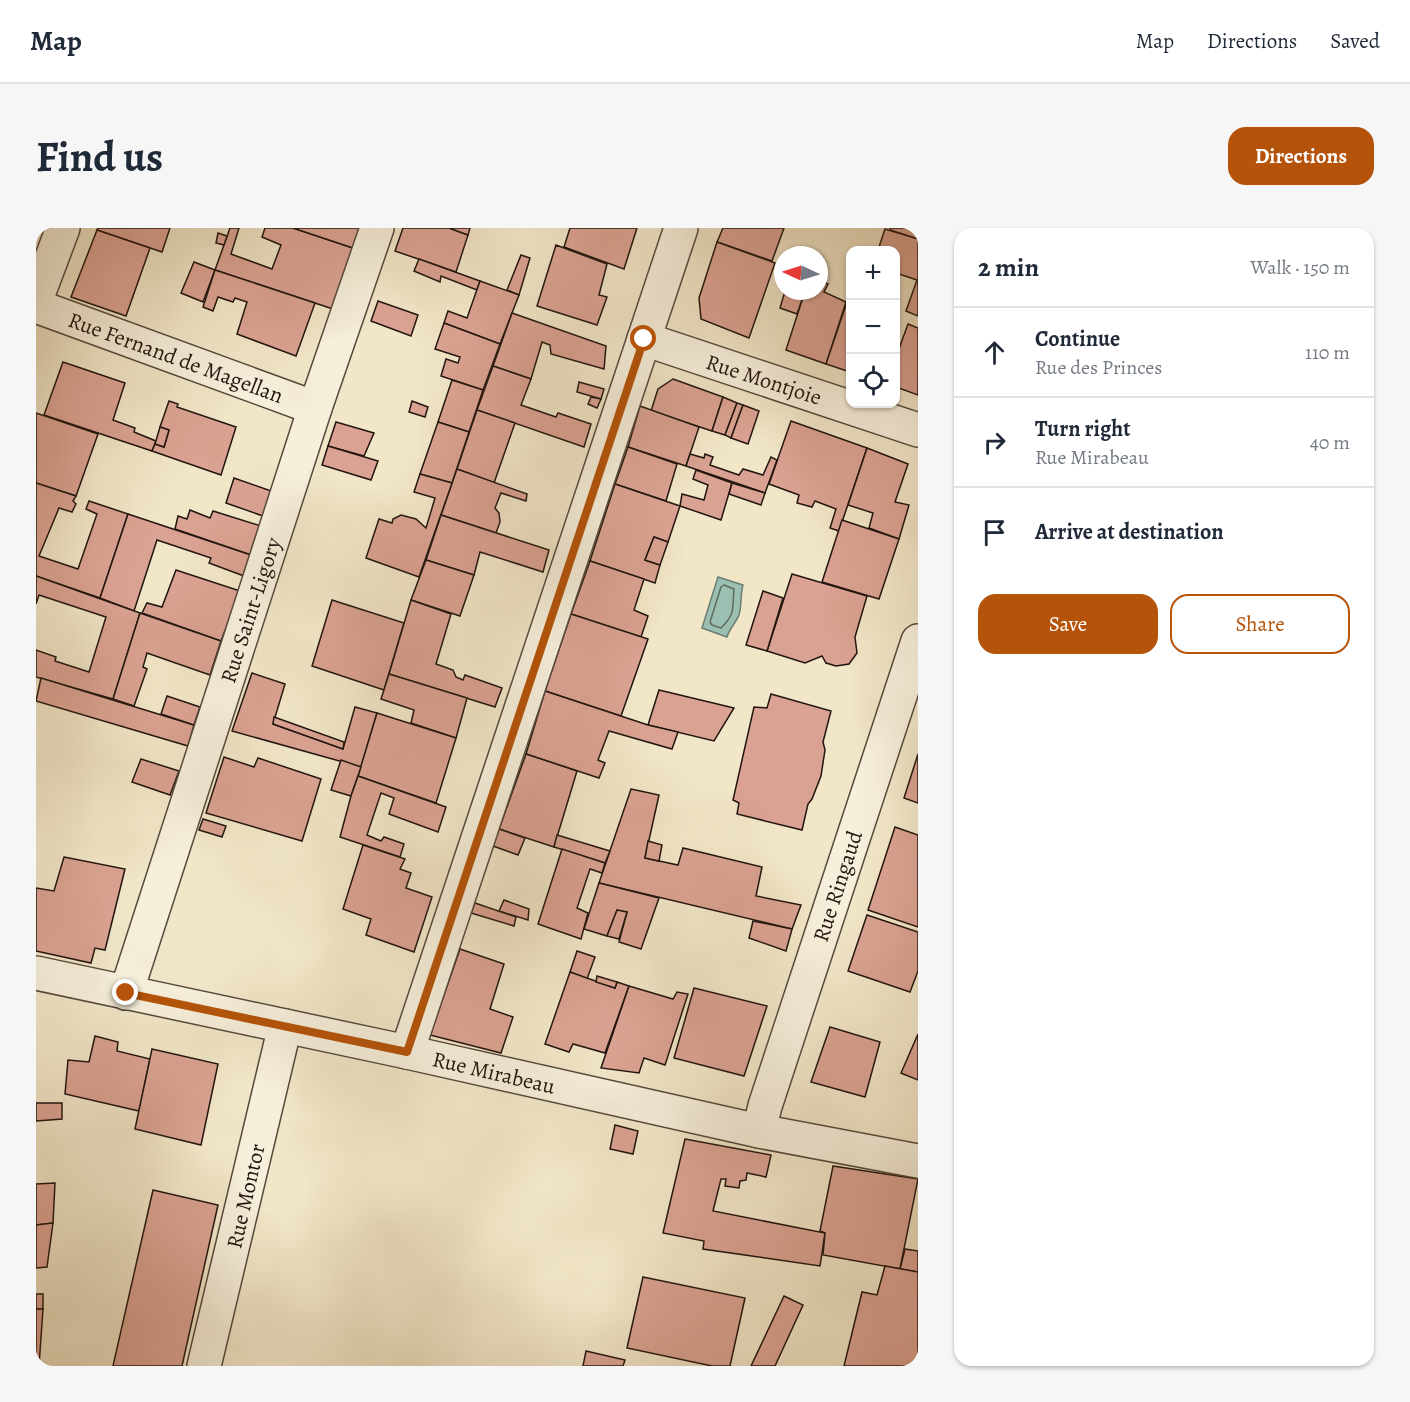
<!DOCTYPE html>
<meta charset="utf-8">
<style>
:root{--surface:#fff;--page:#f6f6f7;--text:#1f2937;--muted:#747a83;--line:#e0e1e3;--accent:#b45309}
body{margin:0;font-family:Alegreya,serif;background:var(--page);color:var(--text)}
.controls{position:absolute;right:18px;top:18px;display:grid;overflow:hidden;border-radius:12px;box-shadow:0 2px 4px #0004}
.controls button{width:54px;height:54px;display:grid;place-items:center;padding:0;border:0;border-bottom:2px solid var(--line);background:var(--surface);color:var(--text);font:30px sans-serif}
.compass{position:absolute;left:738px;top:18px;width:54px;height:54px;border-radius:50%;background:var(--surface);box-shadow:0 2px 4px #0004;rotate:274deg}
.stop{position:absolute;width:18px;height:18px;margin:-14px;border:4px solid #b45309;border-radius:50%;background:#fff}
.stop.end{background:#b45309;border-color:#fff;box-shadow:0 2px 6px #0008}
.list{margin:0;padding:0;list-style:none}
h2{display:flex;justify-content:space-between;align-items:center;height:78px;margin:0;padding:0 24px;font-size:26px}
h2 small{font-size:20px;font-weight:400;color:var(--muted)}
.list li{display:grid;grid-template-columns:39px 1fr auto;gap:18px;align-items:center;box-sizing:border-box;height:90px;padding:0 24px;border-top:2px solid var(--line)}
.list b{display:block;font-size:22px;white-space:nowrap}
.list p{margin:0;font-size:20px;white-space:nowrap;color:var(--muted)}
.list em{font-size:20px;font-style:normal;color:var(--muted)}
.actions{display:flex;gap:12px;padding:18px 24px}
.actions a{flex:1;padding:14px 0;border:2px solid var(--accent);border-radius:18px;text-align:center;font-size:21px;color:var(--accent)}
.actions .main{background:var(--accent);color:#fff}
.icon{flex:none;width:33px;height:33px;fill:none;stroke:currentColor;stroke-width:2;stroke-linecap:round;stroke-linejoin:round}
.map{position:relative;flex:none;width:882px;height:1138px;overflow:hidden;border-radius:18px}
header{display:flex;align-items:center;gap:36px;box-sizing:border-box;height:84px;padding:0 30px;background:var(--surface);border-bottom:2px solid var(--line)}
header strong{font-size:28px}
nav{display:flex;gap:33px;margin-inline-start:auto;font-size:21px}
.intro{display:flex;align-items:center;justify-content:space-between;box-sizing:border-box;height:144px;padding:0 36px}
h1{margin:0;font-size:42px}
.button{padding:15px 27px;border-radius:18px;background:var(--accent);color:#fff;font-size:21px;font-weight:700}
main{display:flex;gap:36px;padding:0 36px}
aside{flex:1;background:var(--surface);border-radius:18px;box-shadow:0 2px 4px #0004}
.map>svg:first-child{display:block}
.water{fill:#9bc0b2;stroke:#6b7c71;stroke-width:1.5}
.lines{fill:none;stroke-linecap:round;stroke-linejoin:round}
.shore{stroke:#5e6a60;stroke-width:1.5}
.building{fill:#daa292;stroke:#22150f;stroke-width:1.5}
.minor-casing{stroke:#56493d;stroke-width:36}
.minor{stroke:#f6efdb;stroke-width:33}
.route{stroke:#b45309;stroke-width:8}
.labels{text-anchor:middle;stroke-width:5;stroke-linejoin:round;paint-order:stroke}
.street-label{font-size:22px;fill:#22150f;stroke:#f6efdb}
</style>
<header>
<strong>Map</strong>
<nav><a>Map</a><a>Directions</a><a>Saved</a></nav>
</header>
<div class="intro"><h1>Find us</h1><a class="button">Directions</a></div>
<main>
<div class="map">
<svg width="882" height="1138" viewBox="0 0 882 1138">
<rect width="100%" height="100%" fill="#f1e6c8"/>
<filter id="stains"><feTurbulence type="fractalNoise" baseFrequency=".00333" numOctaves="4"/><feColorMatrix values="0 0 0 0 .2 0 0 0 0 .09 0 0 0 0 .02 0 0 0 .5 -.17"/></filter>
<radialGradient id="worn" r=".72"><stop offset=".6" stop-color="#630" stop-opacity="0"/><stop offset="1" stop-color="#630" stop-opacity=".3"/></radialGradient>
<!-- water -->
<path class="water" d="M682,349L707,357C704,367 706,377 703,387C700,395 694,399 691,409L666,400Z"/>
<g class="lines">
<!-- shore -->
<path class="shore" d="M688,357L698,361C696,381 700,385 685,400L676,397L674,394L685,359Z"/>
</g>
<!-- building -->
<g class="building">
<polygon points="62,0 134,0 126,24 61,2"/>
<polygon points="194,0 203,0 195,26 236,41 245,17 226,9 229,0 257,0 317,20 297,81 179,42"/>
<polygon points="257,0 324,0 317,20"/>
<polygon points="367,0 413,0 432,7 420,44 359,23"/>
<polygon points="413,0 434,0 432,7"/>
<polygon points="534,0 601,0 588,41 528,19"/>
<polygon points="687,0 748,0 736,33 681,14"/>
<polygon points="854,0 882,0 882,11 854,2"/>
<polygon points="849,1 882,11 882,88 870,83 881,52 860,45 860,22 842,22"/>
<polygon points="61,2 114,20 90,88 35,69"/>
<polygon points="182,5 191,8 188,17 180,15"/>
<polygon points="681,14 739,35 713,110 665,91 663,70"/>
<polygon points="520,17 571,36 563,67 571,69 561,97 501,78"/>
<polygon points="485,27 494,30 483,67 471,62"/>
<polygon points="383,31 444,53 441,62 405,48 404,54 378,43"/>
<polygon points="158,34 179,42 167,74 145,65"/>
<polygon points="179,42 279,75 260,128 201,106 211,74 199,70 197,74 182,69 177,83 167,79"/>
<polygon points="444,53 483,67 464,116 408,95 412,83 431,90"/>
<polygon points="783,53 792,56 788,64 810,74 790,136 750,122 769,63 783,63"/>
<polygon points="749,63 769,63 761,86 744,80"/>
<polygon points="814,65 814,144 790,136"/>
<polygon points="342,73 382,87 375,108 335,93"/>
<polygon points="476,85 570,118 568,141 515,126 514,117 506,114 495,151 457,138"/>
<polygon points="408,95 464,116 447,162 405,148 410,131 422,135 424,129 399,121"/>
<polygon points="872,96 882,100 882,167 860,159 860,129"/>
<polygon points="27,134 89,155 77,192 99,200 98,204 120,213 116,223 8,187"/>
<polygon points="457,138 495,151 485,177 520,189 522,185 555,196 548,219 441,182"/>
<polygon points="637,151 687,169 676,203 615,183 622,161"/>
<polygon points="416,152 447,162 433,204 402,194"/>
<polygon points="543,154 568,161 565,171 541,164"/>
<polygon points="555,169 565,171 561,180 552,176"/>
<polygon points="687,169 701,175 689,207 676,203"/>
<polygon points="133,173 142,176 141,179 200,199 185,247 116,223 119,216 128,219 133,202 124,199"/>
<polygon points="376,173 392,179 389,189 373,184"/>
<polygon points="701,175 707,177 695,210 689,207"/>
<polygon points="707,177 723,183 712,216 695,210"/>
<polygon points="604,178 663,199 650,238 592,219"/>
<polygon points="441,182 479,195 458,255 421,241"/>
<polygon points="0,185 62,206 40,268 0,255"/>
<polygon points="755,193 831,220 803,303 794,300 800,281 779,273 776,279 761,275 763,267 733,256"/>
<polygon points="300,194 338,205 328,228 292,218"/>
<polygon points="402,194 433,204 416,255 384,246"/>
<polygon points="124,199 133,202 128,219 119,216"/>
<polygon points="292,218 342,233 335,252 286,237"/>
<polygon points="592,219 641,236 630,273 579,256"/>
<polygon points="831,220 872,236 859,274 873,277 863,311 833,300 837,285 812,277"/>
<polygon points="654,226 668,230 669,226 677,229 674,237 703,247 707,241 727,247 735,229 741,232 729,265 650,238"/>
<polygon points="421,241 491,266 490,273 465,265 459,280 463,285 464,294 460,305 405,287"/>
<polygon points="660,242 696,255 685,292 644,278 646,266 668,272 672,257 657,251"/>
<polygon points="384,246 416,255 383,349 330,330 343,291 356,295 357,291 365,287 380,291 390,300 399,270 378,264"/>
<polygon points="198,250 238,264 227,288 190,275"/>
<polygon points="0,255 40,268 37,273 40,276 36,284 23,280 3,328 42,341 61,286 50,281 53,273 92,286 64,370 0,348"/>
<polygon points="696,255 729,265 725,277 693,266"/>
<polygon points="579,256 644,278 632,314 618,309 609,332 624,337 619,355 554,333"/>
<polygon points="154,282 174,290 177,283 225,298 215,327 139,301 142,288 151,291"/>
<polygon points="92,286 215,327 208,348 173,335 175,330 121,312 98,383 64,370"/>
<polygon points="405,287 513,322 507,344 444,324 438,347 390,332"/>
<polygon points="806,292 863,311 843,371 786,354"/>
<polygon points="618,309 632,314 624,337 609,332"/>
<polygon points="390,332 438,347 424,388 375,372"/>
<polygon points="554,333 608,351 598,382 612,388 605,409 535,386"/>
<polygon points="140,342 204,363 185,413 106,385 111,375 126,379"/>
<polygon points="756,346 831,368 819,409 821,425 813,436 800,438 790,435 786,428 769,435 731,423"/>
<polygon points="0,348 104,385 77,471 0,449 0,422 20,429 19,433 53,444 70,389 3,367 0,376"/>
<polygon points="727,363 747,370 731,423 710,417"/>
<polygon points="296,372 368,395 348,462 276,438"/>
<polygon points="375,372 415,386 400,436 417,442 420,449 427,452 429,447 466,460 459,479 353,446"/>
<polygon points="104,385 185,413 174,447 111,425 107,439 111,441 98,478 77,471"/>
<polygon points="535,386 612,411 585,488 509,463"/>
<polygon points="216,445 249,456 237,496 307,521 319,479 341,485 325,539 196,503"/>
<polygon points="353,446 431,470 420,510 375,495 378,482 345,471"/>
<polygon points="5,450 158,497 152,518 0,473"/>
<polygon points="623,462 698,480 678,513 612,497"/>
<polygon points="509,463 612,497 642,504 636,521 573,503 562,532 569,535 563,550 490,526"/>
<polygon points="735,466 795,483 787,514 789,522 785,548 776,571 772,576 766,602 701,586 703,575 697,572 718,479 731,480"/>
<polygon points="131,468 164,479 158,497 125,486"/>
<polygon points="341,485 420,510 400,575 322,548"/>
<polygon points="238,489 308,514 307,521 237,496"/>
<polygon points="490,526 541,543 518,619 463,601"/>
<polygon points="882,526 882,575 868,570"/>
<polygon points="188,529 218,539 222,530 285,551 266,613 170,585"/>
<polygon points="105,531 143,543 134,567 96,554"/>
<polygon points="305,532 325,539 315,568 295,562"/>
<polygon points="322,548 410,579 402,604 353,586 358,570 345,565 331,607 345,613 348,609 368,616 364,629 304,609 315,568"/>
<polygon points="595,561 623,567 609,630 642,637 647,620 726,639 720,668 765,677 756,701 563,655"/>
<polygon points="167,591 190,598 186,609 163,602"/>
<polygon points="859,599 882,607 882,699 832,682"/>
<polygon points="463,601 489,610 482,627 457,618"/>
<polygon points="521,607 574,623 569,635 518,619"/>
<polygon points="612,613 626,617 623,633 609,630"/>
<polygon points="327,617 369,631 364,641 375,645 370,660 396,669 378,724 330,707 335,691 307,681"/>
<polygon points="526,621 569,635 566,645 554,641 541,680 552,685 545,711 502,696"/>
<polygon points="28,629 89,641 69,722 59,720 55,735 0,723 0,660 18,663"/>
<polygon points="563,655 623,670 605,721 583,714 591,684 581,682 571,708 548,701"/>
<polygon points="468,672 493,681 492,692 463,683"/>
<polygon points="439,675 480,689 478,698 435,685"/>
<polygon points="581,682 591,684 583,711 571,708"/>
<polygon points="831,687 882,704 882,743 874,764 812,743"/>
<polygon points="717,693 756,701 750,723 713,710"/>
<polygon points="424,721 468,736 454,781 477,789 465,825 394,807"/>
<polygon points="541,723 559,729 551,751 534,744"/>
<polygon points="534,744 579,760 581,754 593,758 569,825 537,816 533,824 509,816"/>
<polygon points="561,748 581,754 579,760 560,754"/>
<polygon points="593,758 637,771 641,764 652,766 629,837 608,830 603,845 565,840"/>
<polygon points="658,760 731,778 708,848 638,830"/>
<polygon points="794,799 844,814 829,869 775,854"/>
<polygon points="882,806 882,852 865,845"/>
<polygon points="59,808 82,814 81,823 114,831 103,883 29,866 32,832 53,834"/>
<polygon points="116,821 182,836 165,917 99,901"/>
<polygon points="0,875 26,875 26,891 0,893"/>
<polygon points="579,897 602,903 597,926 574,921"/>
<polygon points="649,911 735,927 730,949 711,945 710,952 704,953 703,960 689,958 690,951 685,951 677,983 789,1005 784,1038 667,1021 668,1013 627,1005"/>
<polygon points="797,938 882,951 864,1041 787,1027 789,1005 784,1003"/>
<polygon points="19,955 17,995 0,997 0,956"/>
<polygon points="117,962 182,977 146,1138 77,1138"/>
<polygon points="17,995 11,1039 0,1040 0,997"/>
<polygon points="869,1021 882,1023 882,1044 864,1041"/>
<polygon points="849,1038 882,1044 882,1138 808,1138 826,1064 841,1067"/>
<polygon points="607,1049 709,1070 694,1138 676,1138 591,1120"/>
<rect x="0" y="1066" width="7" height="15"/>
<polygon points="748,1068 767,1077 739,1138 715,1138"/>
<polygon points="0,1081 7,1081 3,1138 0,1138"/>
<polygon points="550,1123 589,1132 587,1138 547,1138"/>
</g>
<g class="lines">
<defs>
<g id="minor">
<polyline points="0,72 27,0"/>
<polyline points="0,78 279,180"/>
<polyline points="608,111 882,202"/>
<polyline points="0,745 371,824 723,903 882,933"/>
<polyline points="90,765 279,180 341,0"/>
<polyline points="371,824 645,0"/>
<polyline points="723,903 729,878 882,413"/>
<polyline points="168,1138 249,798"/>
</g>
</defs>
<!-- minor casing -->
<use href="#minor" class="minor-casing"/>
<!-- minor -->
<use href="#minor" class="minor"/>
</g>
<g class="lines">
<!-- route -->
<polyline class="route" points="90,765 371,824 608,111"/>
</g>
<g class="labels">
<!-- street labels -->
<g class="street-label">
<text transform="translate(140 129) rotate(20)" y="8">Rue Fernand de Magellan</text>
<text transform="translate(728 151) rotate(18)" y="8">Rue Montjoie</text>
<text transform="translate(214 382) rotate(-72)" y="8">Rue Saint-Ligory</text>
<text transform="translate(801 658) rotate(-72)" y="8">Rue Ringaud</text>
<text transform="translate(458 844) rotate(13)" y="8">Rue Mirabeau</text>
<text transform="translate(209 968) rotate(-77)" y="8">Rue Montor</text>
</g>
</g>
<rect width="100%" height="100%" filter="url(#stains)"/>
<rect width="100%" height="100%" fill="url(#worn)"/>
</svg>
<div class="controls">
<button>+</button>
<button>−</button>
<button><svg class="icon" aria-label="locate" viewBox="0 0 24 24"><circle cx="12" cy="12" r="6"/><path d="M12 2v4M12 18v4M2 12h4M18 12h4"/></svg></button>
</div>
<svg class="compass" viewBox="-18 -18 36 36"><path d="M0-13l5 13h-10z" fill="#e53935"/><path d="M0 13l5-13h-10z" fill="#747a83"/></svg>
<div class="stop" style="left:608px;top:111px"></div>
<div class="stop end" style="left:90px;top:765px"></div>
</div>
<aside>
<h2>2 min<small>Walk · 150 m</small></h2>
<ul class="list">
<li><svg class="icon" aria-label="ahead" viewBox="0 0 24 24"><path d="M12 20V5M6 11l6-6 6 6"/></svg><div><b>Continue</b><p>Rue des Princes</p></div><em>110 m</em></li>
<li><svg class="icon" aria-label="right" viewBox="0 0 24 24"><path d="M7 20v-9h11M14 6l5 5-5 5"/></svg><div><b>Turn right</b><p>Rue Mirabeau</p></div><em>40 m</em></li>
<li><svg class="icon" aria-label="arrive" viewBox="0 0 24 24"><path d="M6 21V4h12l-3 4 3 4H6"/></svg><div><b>Arrive at destination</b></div></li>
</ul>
<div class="actions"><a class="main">Save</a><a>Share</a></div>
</aside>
</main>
